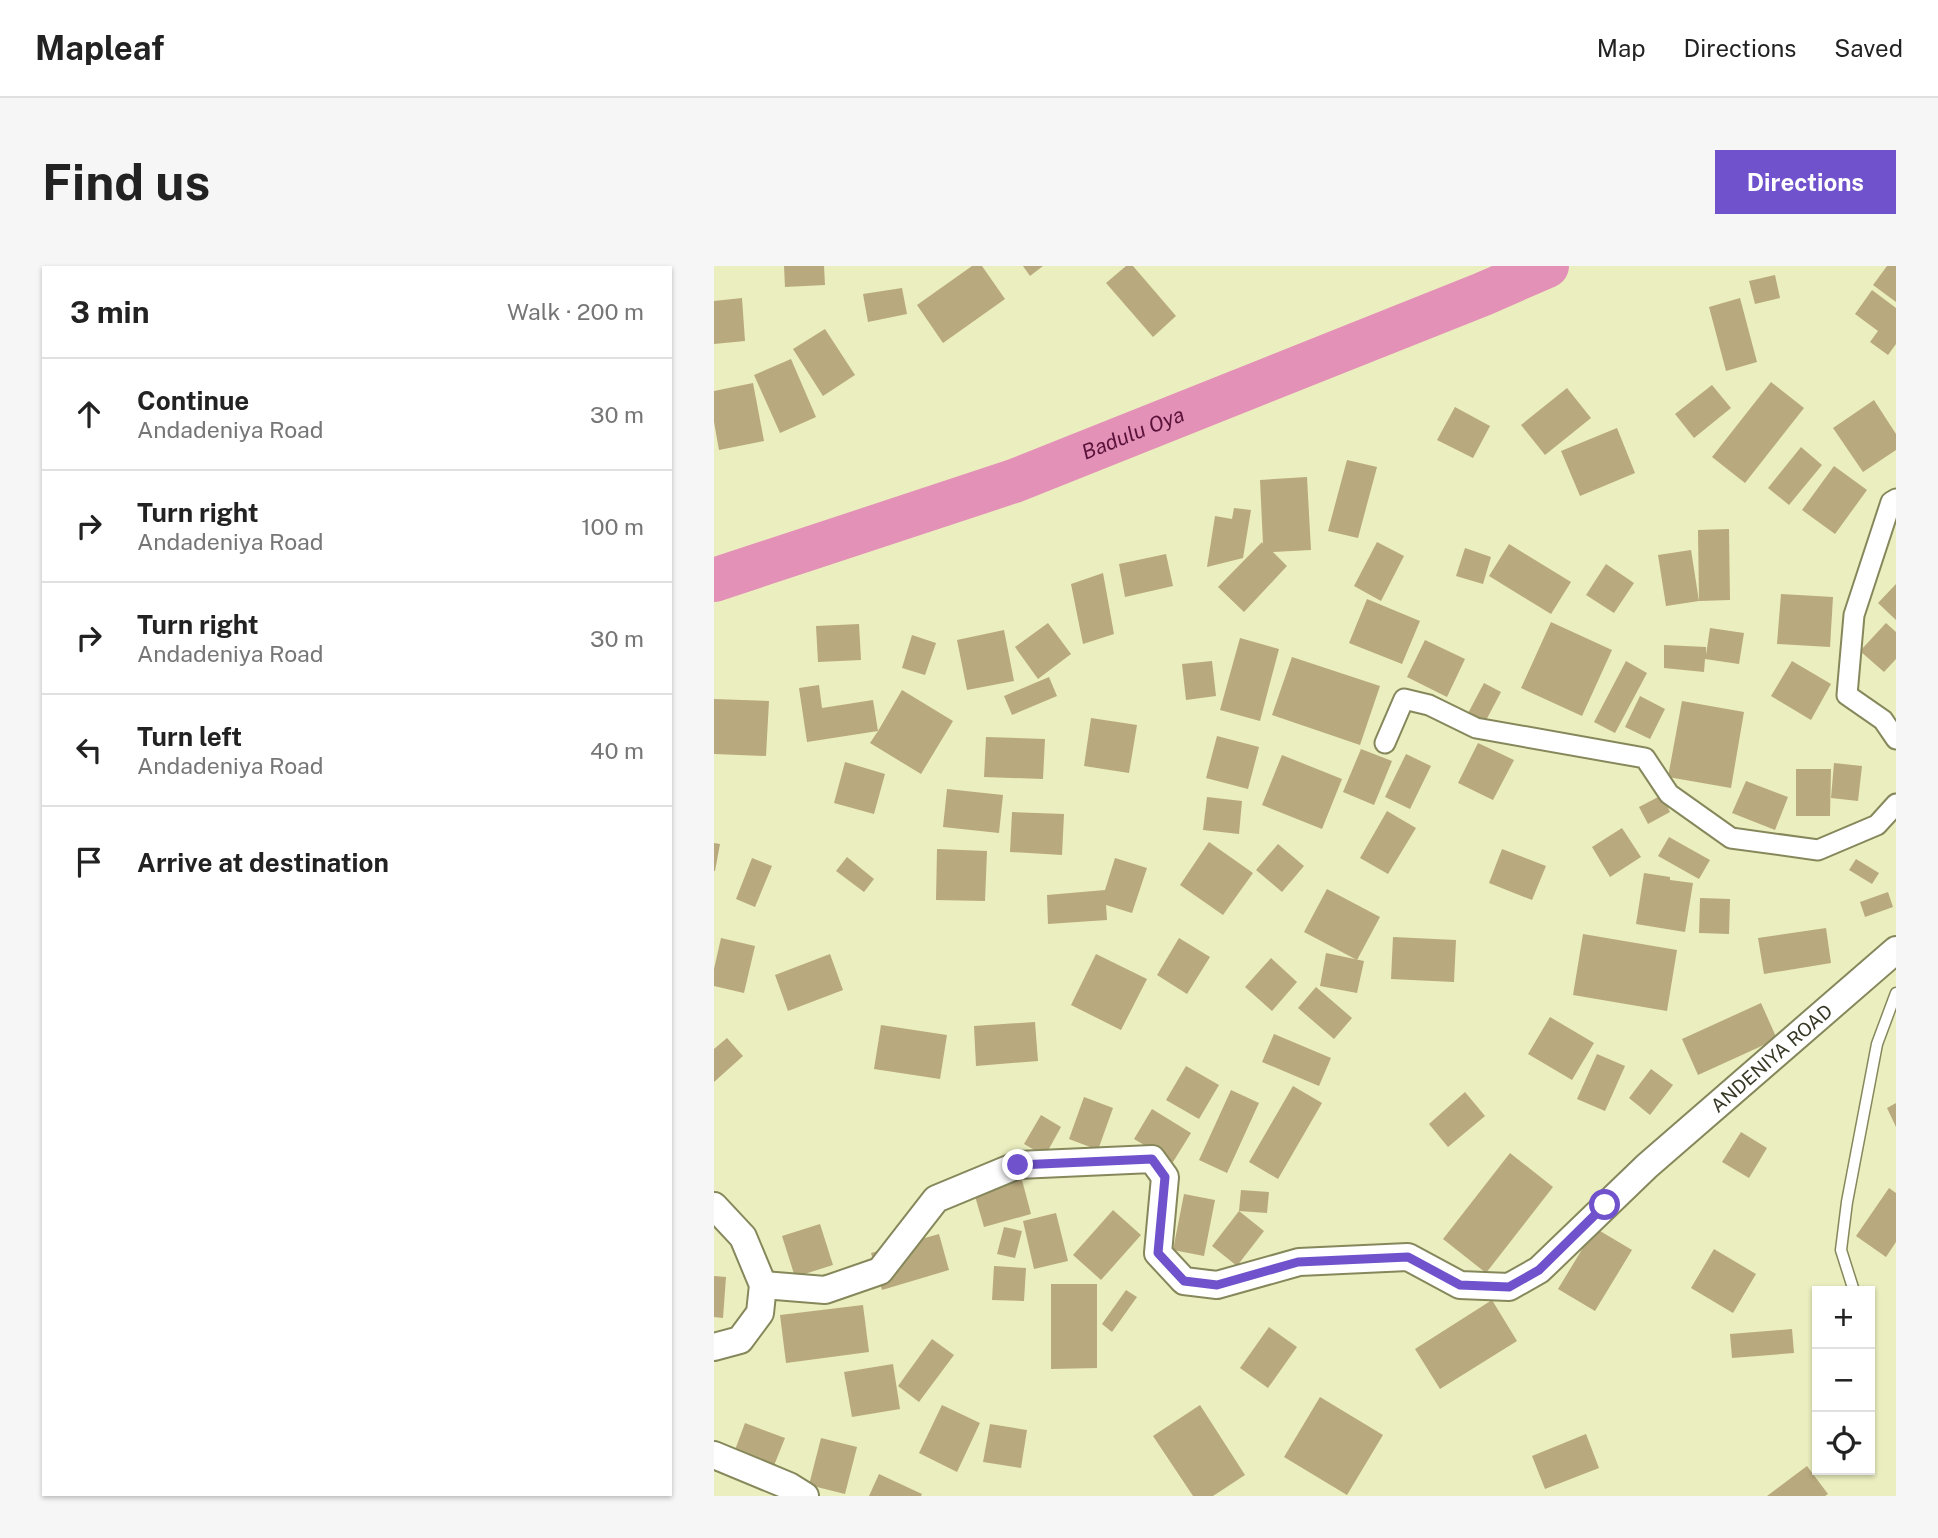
<!DOCTYPE html>
<meta charset="utf-8">
<style>
:root{--surface:#fff;--page:#f6f6f6;--text:#222;--muted:#767676;--line:#e0e0e0;--accent:#7052cc}
body{margin:0;font-family:"Public Sans",sans-serif;background:var(--page);color:var(--text)}
.controls{position:absolute;right:21px;bottom:21px;display:grid;overflow:hidden;border-radius:0px;box-shadow:0 2px 5px #0004}
.controls button{width:63px;height:63px;display:grid;place-items:center;padding:0;border:0;border-bottom:2px solid var(--line);background:var(--surface);color:var(--text);font:35px sans-serif}
.stop{position:absolute;width:21px;height:21px;margin:-16px;border:5px solid #7052cc;border-radius:50%;background:#fff}
.stop.end{background:#7052cc;border-color:#fff;box-shadow:0 2px 7px #0008}
.list{margin:0;padding:0;list-style:none}
h2{display:flex;justify-content:space-between;align-items:center;height:91px;margin:0;padding:0 28px;font-size:30px}
h2 small{font-size:23px;font-weight:400;color:var(--muted)}
.list li{display:grid;grid-template-columns:46px 1fr auto;gap:21px;align-items:center;box-sizing:border-box;height:112px;padding:0 28px;border-top:2px solid var(--line)}
.list b{display:block;font-size:26px;white-space:nowrap}
.list p{margin:0;font-size:23px;white-space:nowrap;color:var(--muted)}
.list em{font-size:23px;font-style:normal;color:var(--muted)}
.icon{flex:none;width:38px;height:38px;fill:none;stroke:currentColor;stroke-width:2;stroke-linecap:round;stroke-linejoin:round}
.map{position:relative;flex:none;width:1182px;height:1230px;overflow:hidden;border-radius:0px}
header{display:flex;align-items:center;gap:42px;box-sizing:border-box;height:98px;padding:0 35px;background:var(--surface);border-bottom:2px solid var(--line)}
header strong{font-size:33px}
nav{display:flex;gap:38px;margin-inline-start:auto;font-size:24px}
.intro{display:flex;align-items:center;justify-content:space-between;box-sizing:border-box;height:168px;padding:0 42px}
h1{margin:0;font-size:49px}
.button{padding:18px 32px;border-radius:0px;background:var(--accent);color:#fff;font-size:24px;font-weight:700}
main{display:flex;gap:42px;padding:0 42px}
aside{flex:1;background:var(--surface);border-radius:0px;box-shadow:0 2px 5px #0004}
.map>svg:first-child{display:block}
.lines{fill:none;stroke-linecap:round;stroke-linejoin:round}
.river{stroke:#e391b7;stroke-width:44}
.building{fill:#b9a97e}
.lane-casing{stroke:#86885c;stroke-width:13}
.street-casing{stroke:#86885c;stroke-width:23}
.secondary-casing{stroke:#86885c;stroke-width:30}
.lane{stroke:#fff;stroke-width:10}
.street{stroke:#fff;stroke-width:19}
.secondary{stroke:#fff;stroke-width:26}
.route{stroke:#7052cc;stroke-width:9}
.labels{text-anchor:middle;stroke-width:5;stroke-linejoin:round;paint-order:stroke}
.street-label{font-size:19px;fill:#363724;stroke:#f8fbcb}
.water-label{font-size:21px;font-style:italic;fill:#5a123b;stroke:#f8fbcb}
</style>
<header>
<strong>Mapleaf</strong>
<nav><a>Map</a><a>Directions</a><a>Saved</a></nav>
</header>
<div class="intro"><h1>Find us</h1><a class="button">Directions</a></div>
<main>
<aside>
<h2>3 min<small>Walk · 200 m</small></h2>
<ul class="list">
<li><svg class="icon" aria-label="ahead" viewBox="0 0 24 24"><path d="M12 20V5M6 11l6-6 6 6"/></svg><div><b>Continue</b><p>Andadeniya Road</p></div><em>30 m</em></li>
<li><svg class="icon" aria-label="right" viewBox="0 0 24 24"><path d="M7 20v-9h11M14 6l5 5-5 5"/></svg><div><b>Turn right</b><p>Andadeniya Road</p></div><em>100 m</em></li>
<li><svg class="icon" aria-label="right" viewBox="0 0 24 24"><path d="M7 20v-9h11M14 6l5 5-5 5"/></svg><div><b>Turn right</b><p>Andadeniya Road</p></div><em>30 m</em></li>
<li><svg class="icon" aria-label="left" viewBox="0 0 24 24"><path d="M17 20v-9H6M10 6l-5 5 5 5"/></svg><div><b>Turn left</b><p>Andadeniya Road</p></div><em>40 m</em></li>
<li><svg class="icon" aria-label="arrive" viewBox="0 0 24 24"><path d="M6 21V4h12l-3 4 3 4H6"/></svg><div><b>Arrive at destination</b></div></li>
</ul>
</aside>
<div class="map">
<svg width="1182" height="1230" viewBox="0 0 1182 1230">
<rect width="100%" height="100%" fill="#ebeebe"/>
<g class="lines">
<!-- river -->
<path class="river" id="s1" d="M0,314L300,215L769,28L833,0"/>
</g>
<!-- building -->
<g class="building">
<polygon points="70,0 110,0 111,19 71,21"/>
<polygon points="258,0 268,0 291,33 229,77 203,39"/>
<polygon points="309,0 329,0 316,10"/>
<polygon points="412,0 419,0 462,50 439,71 392,17"/>
<polygon points="1173,0 1182,0 1182,36 1159,19"/>
<polygon points="1061,9 1066,32 1041,38 1035,15"/>
<polygon points="188,22 193,48 154,56 149,28"/>
<polygon points="1158,24 1182,42 1182,78 1174,89 1156,76 1164,65 1141,48"/>
<polygon points="28,32 31,75 0,78 0,35"/>
<polygon points="1026,32 1043,96 1012,105 995,41"/>
<polygon points="111,63 141,109 109,130 79,83"/>
<polygon points="77,93 102,151 66,167 40,109"/>
<polygon points="1057,116 1090,142 1031,217 998,191"/>
<polygon points="39,117 50,175 5,184 0,156 0,125"/>
<polygon points="998,119 1017,142 980,172 961,148"/>
<polygon points="853,122 877,152 831,189 807,159"/>
<polygon points="1160,134 1182,168 1182,184 1149,206 1119,162"/>
<polygon points="741,141 776,160 759,192 723,174"/>
<polygon points="903,162 921,207 866,230 847,185"/>
<polygon points="1087,181 1108,199 1075,239 1054,222"/>
<polygon points="633,194 663,201 644,272 614,265"/>
<polygon points="1120,200 1153,224 1121,268 1088,244"/>
<polygon points="593,211 597,284 559,286 573,300 530,346 504,321 548,276 549,278 546,214"/>
<polygon points="520,242 537,244 529,292 493,301 501,250 518,253"/>
<polygon points="1015,263 1016,334 985,335 984,264"/>
<polygon points="663,276 690,290 667,335 640,320"/>
<polygon points="795,278 857,316 837,348 775,310"/>
<polygon points="751,282 777,291 769,318 742,310"/>
<polygon points="977,284 985,335 952,340 944,289"/>
<polygon points="452,288 459,320 411,331 405,298"/>
<polygon points="892,298 920,317 900,347 872,329"/>
<polygon points="389,307 400,368 369,378 357,318"/>
<polygon points="1182,318 1182,354 1164,337"/>
<polygon points="1067,328 1119,331 1116,381 1063,378"/>
<polygon points="653,333 706,355 688,398 635,377"/>
<polygon points="837,356 898,384 868,450 807,422"/>
<polygon points="334,357 357,388 324,413 301,381"/>
<polygon points="1172,357 1182,366 1182,393 1170,406 1146,385"/>
<polygon points="145,358 147,394 104,396 102,360"/>
<polygon points="996,362 1030,367 1025,398 991,393 990,406 950,402 950,379 992,381 992,389"/>
<polygon points="290,364 300,415 253,424 243,374"/>
<polygon points="198,369 222,377 211,409 188,402"/>
<polygon points="526,372 565,383 546,455 506,444"/>
<polygon points="711,374 751,393 733,431 693,411"/>
<polygon points="578,391 666,420 646,479 558,449"/>
<polygon points="498,395 502,430 472,434 468,398"/>
<polygon points="912,395 933,407 901,467 880,456"/>
<polygon points="1078,395 1117,418 1097,454 1057,430"/>
<polygon points="335,411 343,430 298,449 290,430"/>
<polygon points="770,417 787,426 769,460 752,451"/>
<polygon points="105,419 108,442 159,434 164,465 188,424 239,455 207,508 156,477 164,465 93,476 85,422"/>
<polygon points="926,430 951,443 936,473 911,461"/>
<polygon points="0,433 55,435 52,490 0,488"/>
<polygon points="968,435 1030,446 1017,522 954,511"/>
<polygon points="377,452 423,459 415,507 370,500"/>
<polygon points="503,470 545,481 534,523 492,512"/>
<polygon points="272,471 331,473 329,513 270,511"/>
<polygon points="764,477 800,494 779,534 744,517"/>
<polygon points="647,483 678,495 660,539 629,526"/>
<polygon points="692,488 717,500 696,543 671,531"/>
<polygon points="568,489 628,513 608,563 548,539"/>
<polygon points="131,496 171,508 160,548 120,537"/>
<polygon points="1120,497 1148,500 1144,535 1117,532"/>
<polygon points="1082,503 1117,503 1116,550 1082,550"/>
<polygon points="1032,515 1074,531 1061,564 1018,547"/>
<polygon points="233,523 289,529 285,567 229,561"/>
<polygon points="948,529 956,546 934,558 925,541"/>
<polygon points="493,531 528,535 525,568 489,564"/>
<polygon points="673,545 702,562 674,608 646,592"/>
<polygon points="298,546 350,548 348,589 296,586"/>
<polygon points="908,562 927,591 896,611 878,581"/>
<polygon points="955,571 996,594 985,613 944,590"/>
<polygon points="495,576 539,607 509,649 466,619"/>
<polygon points="0,577 6,578 1,605 0,605"/>
<polygon points="564,578 590,600 568,626 542,604"/>
<polygon points="223,583 273,585 271,635 222,634"/>
<polygon points="788,583 832,600 818,634 775,617"/>
<polygon points="133,591 160,613 150,626 122,605"/>
<polygon points="38,592 58,600 41,641 22,633"/>
<polygon points="401,592 433,602 418,647 392,639 393,654 334,658 333,629 391,624"/>
<polygon points="1142,593 1165,607 1158,618 1135,604"/>
<polygon points="930,607 956,611 956,614 979,617 971,666 922,658"/>
<polygon points="613,623 666,651 643,694 590,666"/>
<polygon points="1174,626 1179,641 1151,651 1146,636"/>
<polygon points="986,632 1016,633 1015,668 985,667"/>
<polygon points="1112,662 1117,697 1050,708 1044,672"/>
<polygon points="869,668 963,684 953,745 859,729"/>
<polygon points="679,671 742,674 740,716 677,713"/>
<polygon points="7,672 41,680 30,727 0,720 0,703"/>
<polygon points="465,672 496,691 473,728 443,709"/>
<polygon points="612,687 650,695 643,727 606,720"/>
<polygon points="116,688 129,724 74,745 61,709"/>
<polygon points="382,688 433,713 407,764 357,739"/>
<polygon points="557,692 583,716 558,745 531,721"/>
<polygon points="602,721 638,752 620,773 584,742"/>
<polygon points="1047,737 1063,773 984,809 968,773"/>
<polygon points="836,751 880,777 858,814 814,788"/>
<polygon points="321,756 324,795 262,800 260,760"/>
<polygon points="167,759 233,769 226,813 160,803"/>
<polygon points="560,768 617,792 605,820 548,796"/>
<polygon points="13,772 29,790 0,816 0,783"/>
<polygon points="883,788 911,800 891,845 863,833"/>
<polygon points="472,800 505,819 485,853 452,834"/>
<polygon points="937,803 959,819 936,849 915,832"/>
<polygon points="579,820 608,837 564,913 535,896"/>
<polygon points="517,824 545,837 513,907 485,894"/>
<polygon points="751,826 771,850 734,881 715,858"/>
<polygon points="370,831 399,842 384,884 355,873"/>
<polygon points="1182,837 1182,861 1173,842"/>
<polygon points="438,843 477,867 459,896 420,873"/>
<polygon points="327,849 347,861 331,890 310,878"/>
<polygon points="1027,866 1053,882 1035,912 1008,896"/>
<polygon points="796,887 839,921 772,1007 729,973"/>
<polygon points="304,899 317,948 270,961 256,913"/>
<polygon points="1175,922 1182,927 1182,976 1172,991 1142,970"/>
<polygon points="527,924 555,926 553,947 525,945"/>
<polygon points="470,928 501,934 490,990 459,984"/>
<polygon points="399,944 427,969 387,1014 359,989"/>
<polygon points="525,945 550,965 523,1000 498,980"/>
<polygon points="342,947 354,995 320,1003 309,955"/>
<polygon points="106,958 119,999 81,1011 68,970"/>
<polygon points="290,961 308,965 301,992 283,988"/>
<polygon points="881,962 918,984 881,1045 844,1023"/>
<polygon points="225,968 235,1004 168,1024 157,987"/>
<polygon points="1000,983 1042,1008 1019,1047 977,1022"/>
<polygon points="280,1000 312,1002 310,1035 278,1034"/>
<polygon points="0,1010 12,1011 9,1052 0,1051"/>
<polygon points="337,1018 383,1018 383,1102 337,1103"/>
<polygon points="412,1024 423,1031 398,1066 388,1058"/>
<polygon points="778,1034 803,1075 726,1123 701,1083"/>
<polygon points="149,1039 155,1086 72,1097 66,1049"/>
<polygon points="555,1061 583,1081 554,1122 526,1102"/>
<polygon points="1078,1063 1080,1087 1018,1092 1016,1068"/>
<polygon points="218,1073 240,1089 205,1136 184,1120"/>
<polygon points="179,1098 186,1143 138,1151 130,1106"/>
<polygon points="606,1131 669,1169 633,1229 570,1191"/>
<polygon points="228,1139 266,1157 243,1206 205,1187"/>
<polygon points="486,1139 531,1209 499,1230 479,1230 439,1170"/>
<polygon points="31,1157 71,1172 57,1207 18,1192"/>
<polygon points="276,1158 313,1164 307,1202 269,1196"/>
<polygon points="872,1168 885,1202 831,1223 818,1190"/>
<polygon points="107,1172 143,1181 131,1228 95,1219"/>
<polygon points="1093,1200 1114,1228 1111,1230 1053,1230"/>
<polygon points="165,1208 208,1228 207,1230 155,1230"/>
</g>
<g class="lines">
<defs>
<polyline id="lane" points="1140,1025 1127,984 1133,936 1163,778 1182,727"/>
<g id="street">
<polyline points="1182,233 1177,236 1140,349 1133,429 1169,454 1182,473"/>
<polyline points="671,477 690,433 715,439 762,462 931,492 955,528 1017,572 1104,584 1163,559 1182,538"/>
</g>
<g id="secondary">
<polyline points="0,940 29,971 49,1019 46,1047 26,1074 0,1081"/>
<path id="s2" d="M49,1019L111,1024L166,1005L222,933L304,899L438,893L451,911L444,987L470,1015L503,1019L585,996L694,991L746,1019L795,1021L825,1004L933,900L1182,684"/>
<polyline points="0,1189 75,1220 91,1230"/>
</g>
</defs>
<!-- lane casing -->
<use href="#lane" class="lane-casing"/>
<!-- street casing -->
<use href="#street" class="street-casing"/>
<!-- secondary casing -->
<use href="#secondary" class="secondary-casing"/>
<!-- lane -->
<use href="#lane" class="lane"/>
<!-- street -->
<use href="#street" class="street"/>
<!-- secondary -->
<use href="#secondary" class="secondary"/>
</g>
<g class="lines">
<!-- route -->
<polyline class="route" points="304,899 438,893 451,911 444,987 470,1015 503,1019 584,996 694,991 746,1019 795,1021 825,1004 891,939"/>
</g>
<g class="labels">
<!-- street labels -->
<g class="street-label">
<text dy="7" stroke="none"><textPath href="#s2" startOffset="1256">ANDENIYA ROAD</textPath></text>
</g>
<!-- water labels -->
<g class="water-label">
<text dy="7" stroke="none"><textPath href="#s1" startOffset="444">Badulu Oya</textPath></text>
</g>
</g>
</svg>
<div class="controls">
<button>+</button>
<button>−</button>
<button><svg class="icon" aria-label="locate" viewBox="0 0 24 24"><circle cx="12" cy="12" r="6"/><path d="M12 2v4M12 18v4M2 12h4M18 12h4"/></svg></button>
</div>
<div class="stop" style="left:891px;top:939px"></div>
<div class="stop end" style="left:304px;top:899px"></div>
</div>
</main>
